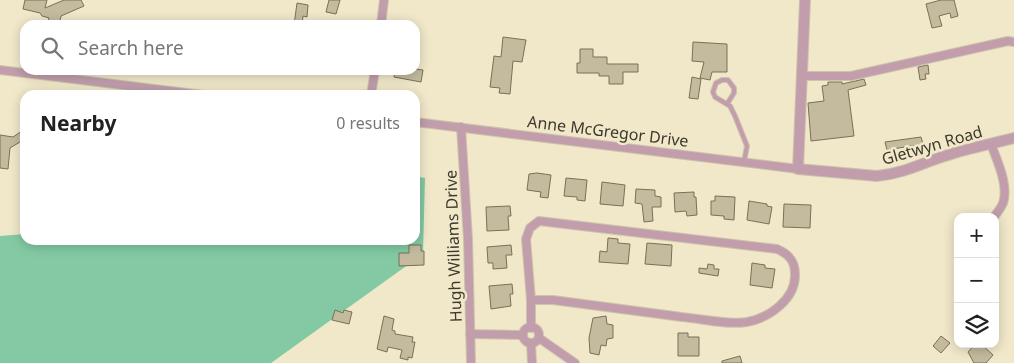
<!DOCTYPE html>
<meta charset="utf-8">
<style>
:root{--surface:#fff;--page:#f6f6f6;--text:#222;--muted:#767676;--line:#e0e0e0}
body{margin:0;font-family:"Noto Sans",sans-serif;background:var(--page);color:var(--text)}
.controls{position:absolute;right:15px;bottom:15px;display:grid;overflow:hidden;border-radius:10px;box-shadow:0 2px 12px #0003}
.controls button{width:45px;height:45px;display:grid;place-items:center;padding:0;border:0;border-bottom:1px solid var(--line);background:var(--surface);color:var(--text);font:25px sans-serif}
.list{margin:0;padding:0;list-style:none}
h2{display:flex;justify-content:space-between;align-items:center;height:65px;margin:0;padding:0 20px;font-size:21px}
h2 small{font-size:16px;font-weight:400;color:var(--muted)}
.icon{flex:none;width:28px;height:28px;fill:none;stroke:currentColor;stroke-width:2;stroke-linecap:round;stroke-linejoin:round}
.map{position:relative;flex:none;width:1014px;height:363px;overflow:hidden}
.search{position:absolute;background:var(--surface);box-shadow:0 2px 12px #0003;left:20px;top:20px;width:400px;height:55px;display:flex;align-items:center;gap:12px;box-sizing:border-box;padding:0 18px;border-radius:15px;color:var(--muted);font-size:19px}
.panel{position:absolute;background:var(--surface);box-shadow:0 2px 12px #0003;left:20px;top:90px;width:400px;height:155px;border-radius:15px}
.map>svg:first-child{display:block}
.green{fill:#83caa4}
.building{fill:#c4bb9e;stroke:#797056}
.lines{fill:none;stroke-linecap:round;stroke-linejoin:round}
.service-casing{stroke:#cdc5ab;stroke-width:6}
.minor-casing{stroke:#cdc5ab;stroke-width:10}
.tertiary-casing{stroke:#cdc5ab;stroke-width:12}
.service{stroke:#c29ead;stroke-width:4}
.minor{stroke:#c29ead;stroke-width:8}
.tertiary{stroke:#c29ead;stroke-width:10}
.labels{text-anchor:middle;stroke-width:5;stroke-linejoin:round;paint-order:stroke}
.street-label{font-size:16px;fill:#3d392d;stroke:#f1e8ca}
</style>
<div class="map">
<svg width="1014" height="363" viewBox="0 0 1014 363">
<rect width="100%" height="100%" fill="#f1e8ca"/>
<!-- green -->
<polygon class="green" points="415,176 425,178 423,254 271,363 0,363 0,236 25,234 25,240 415,240"/>
<!-- building -->
<g class="building">
<polygon points="25,0 47,0 45,8 64,0 81,0 84,6 61,16 59,25 47,25 49,18 42,16 40,13 23,9"/>
<polygon points="329,0 340,0 336,14 326,12"/>
<polygon points="941,0 954,0 958,16 951,18 950,13 939,16 942,26 932,28 926,4"/>
<polygon points="297,3 308,5 307,17 303,16 302,25 294,25"/>
<polygon points="503,37 526,40 522,62 513,61 510,94 499,93 500,88 490,87 494,56 501,57"/>
<polygon points="693,42 727,44 727,72 712,72 710,80 700,78 704,62 692,61"/>
<polygon points="580,49 593,49 593,57 607,57 607,64 638,64 638,72 623,72 623,84 609,84 609,76 599,76 599,73 577,73 577,63 580,63"/>
<polygon points="928,65 929,74 925,74 926,79 920,80 918,67"/>
<polygon points="415,69 423,70 421,82 394,77 395,70 415,70"/>
<polygon points="692,77 701,79 698,99 689,98"/>
<polygon points="864,79 866,85 848,90 854,136 811,141 808,103 824,101 822,86 828,85 828,82 842,82 842,84"/>
<polygon points="25,129 25,139 10,148 8,169 0,168 0,135 13,137"/>
<polygon points="921,137 923,144 887,150 885,142"/>
<polygon points="537,173 551,175 548,198 540,197 541,192 527,190 529,174"/>
<polygon points="566,178 587,180 585,201 577,200 577,197 564,196"/>
<polygon points="602,182 625,185 623,206 600,204"/>
<polygon points="636,189 655,190 655,196 661,197 661,207 652,207 653,221 644,222 642,204 635,203"/>
<polygon points="694,192 694,197 696,197 697,215 687,216 686,211 675,212 674,193"/>
<polygon points="715,196 735,197 734,220 724,219 724,216 711,215 711,201 715,201"/>
<polygon points="749,201 767,204 767,206 772,207 769,224 747,220"/>
<polygon points="784,204 811,205 810,228 783,227"/>
<polygon points="510,206 511,216 508,216 509,230 487,231 486,207"/>
<polygon points="608,238 618,239 618,243 630,244 628,264 599,262 600,251 607,252"/>
<polygon points="647,243 672,245 671,266 645,264"/>
<polygon points="409,245 421,245 421,251 424,251 424,265 399,266 399,253 409,253"/>
<polygon points="511,245 512,255 506,255 507,268 493,269 493,263 488,263 487,247"/>
<polygon points="752,263 765,265 765,268 775,269 772,288 750,285"/>
<polygon points="708,264 714,265 714,269 719,269 718,276 699,273 699,268 707,269"/>
<polygon points="512,284 513,294 510,294 511,306 491,309 489,286"/>
<polygon points="335,310 343,313 344,310 352,312 349,324 332,320"/>
<polygon points="384,316 394,319 392,330 395,331 395,334 413,337 412,342 415,342 412,358 408,357 408,360 400,358 402,350 388,347 387,352 377,349"/>
<polygon points="606,316 607,324 613,325 613,338 607,339 606,346 601,345 599,355 590,353 589,338 593,318"/>
<polygon points="678,333 688,333 688,337 699,337 699,356 678,356"/>
<polygon points="941,336 950,343 941,353 933,346"/>
<polygon points="975,344 981,344 993,355 986,363 974,363 968,352"/>
<polygon points="740,356 742,363 722,363 722,361"/>
</g>
<g class="lines">
<defs>
<polyline id="service" points="727,104 734,93 734,88 728,80 722,80 716,83 713,92 715,97 730,106 735,116 747,146 744,162"/>
<g id="minor">
<polyline points="381,25 384,0"/>
<polyline points="0,70 203,95"/>
<polyline points="802,76 851,76 1008,41 1014,42"/>
<polyline points="371,95 375,70"/>
<polyline points="415,122 798,169"/>
<polyline points="461,127 468,239 471,363"/>
<path d="M991,144C997,161 1009,185 1003,203C1001,208 997,213 994,217"/>
<circle cx="531" cy="335" r="8"/>
<path d="M531,328V300L526,239L530,228L539,221L777,249C789,254 795,261 795,274C796,299 769,318 747,322C727,325 703,319 682,317C639,311 596,306 553,300H531"/>
<polyline points="470,334 523,335"/>
<polyline points="539,338 575,363"/>
<polyline points="531,343 532,363"/>
</g>
<path id="tertiary" d="M805,0L798,169L877,176C902,174 922,163 945,156C968,148 991,144 1014,138"/>
</defs>
<!-- service casing -->
<use href="#service" class="service-casing"/>
<!-- minor casing -->
<use href="#minor" class="minor-casing"/>
<!-- tertiary casing -->
<use href="#tertiary" class="tertiary-casing"/>
<!-- service -->
<use href="#service" class="service"/>
<!-- minor -->
<use href="#minor" class="minor"/>
<!-- tertiary -->
<use href="#tertiary" class="tertiary"/>
</g>
<g class="labels">
<!-- street labels -->
<g class="street-label">
<text transform="translate(608 131) rotate(7)" y="6">Anne McGregor Drive</text>
<text transform="translate(932 145) rotate(-16)" y="6">Gletwyn Road</text>
<text transform="translate(453 246) rotate(-92)" y="6">Hugh Williams Drive</text>
</g>
</g>
</svg>
<div class="controls">
<button>+</button>
<button>−</button>
<button><svg class="icon" aria-label="layers" viewBox="0 0 24 24"><path d="M12 4l9 5-9 5-9-5zM3 14l9 5 9-5"/></svg></button>
</div>
<div class="search"><svg class="icon" aria-label="search" viewBox="0 0 24 24"><circle cx="10" cy="10" r="6"/><path d="M15 15l6 6"/></svg>Search here</div>
<section class="panel">
<h2>Nearby<small>0 results</small></h2>
<ul class="list">
</ul>
</section>
</div>
